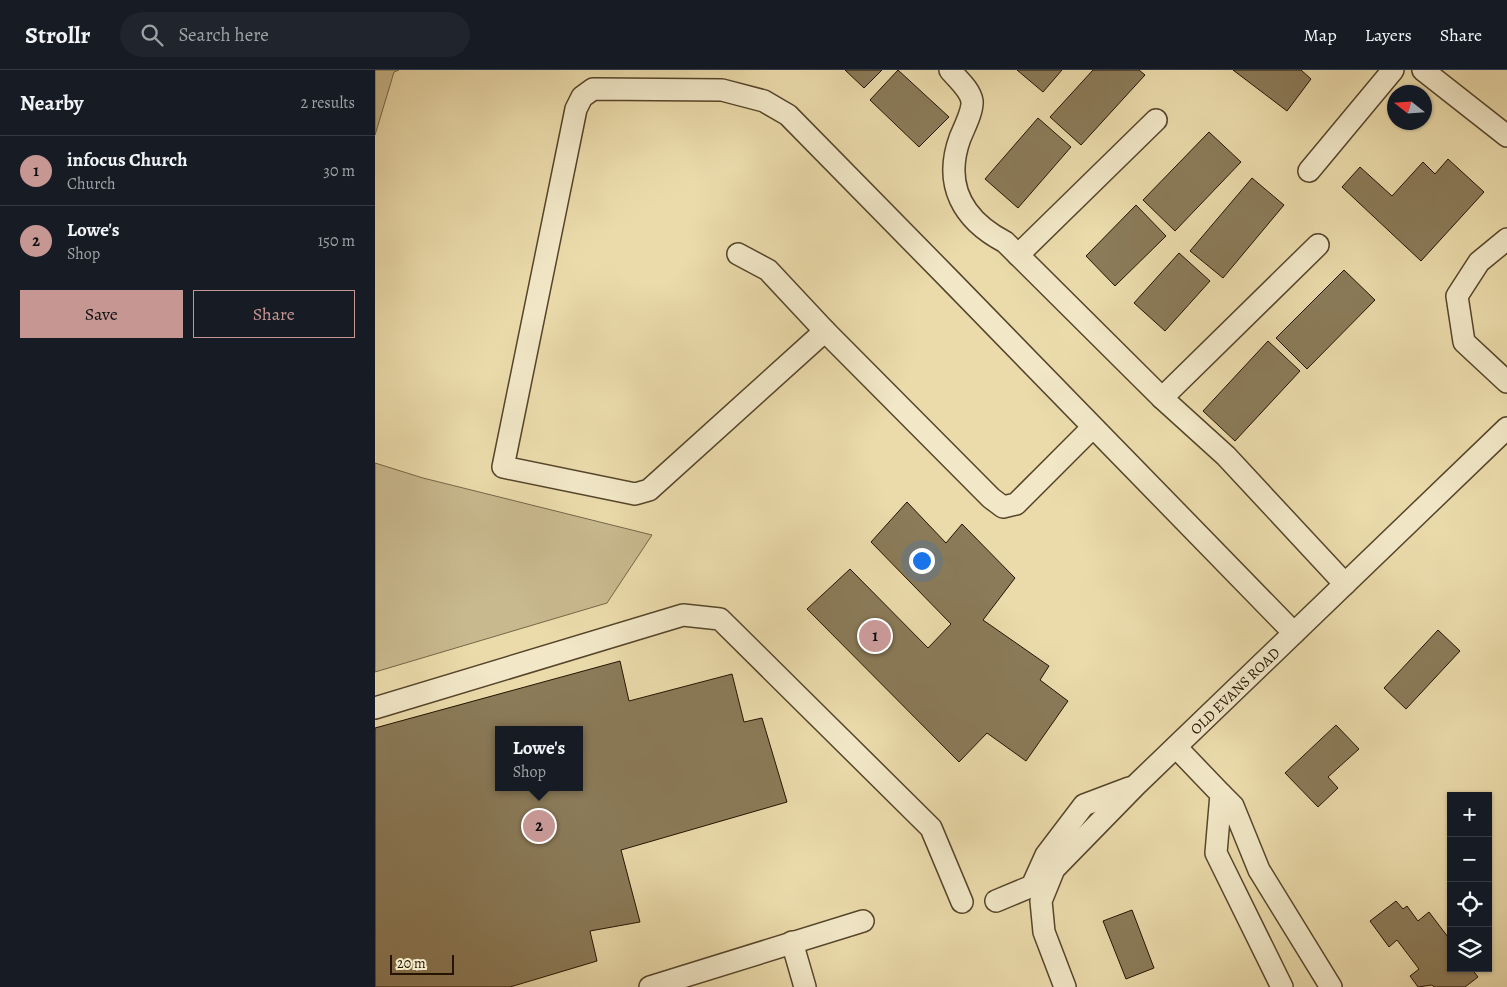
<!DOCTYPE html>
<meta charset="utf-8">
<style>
:root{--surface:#171b24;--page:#20242c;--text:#f1f3f6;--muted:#9ea1a6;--line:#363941;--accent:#c59692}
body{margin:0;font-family:Alegreya,serif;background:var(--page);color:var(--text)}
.controls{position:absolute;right:15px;bottom:15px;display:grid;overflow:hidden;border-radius:0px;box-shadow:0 1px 4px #0004}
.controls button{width:45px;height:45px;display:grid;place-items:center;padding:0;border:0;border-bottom:1px solid var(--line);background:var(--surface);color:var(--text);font:25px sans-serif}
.compass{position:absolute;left:1012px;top:15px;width:45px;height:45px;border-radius:50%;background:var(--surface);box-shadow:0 1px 4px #0004;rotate:287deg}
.scale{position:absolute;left:15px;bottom:12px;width:64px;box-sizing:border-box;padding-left:5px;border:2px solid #241300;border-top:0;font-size:14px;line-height:18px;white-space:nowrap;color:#241300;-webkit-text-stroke:4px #f2e8c8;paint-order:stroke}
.you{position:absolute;left:546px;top:490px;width:18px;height:18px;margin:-12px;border:4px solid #fff;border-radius:50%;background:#1a73e8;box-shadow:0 0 0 8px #1a73e833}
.badge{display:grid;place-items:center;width:32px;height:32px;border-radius:50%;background:var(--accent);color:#111;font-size:16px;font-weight:700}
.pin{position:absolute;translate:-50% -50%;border:2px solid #fff;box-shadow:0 1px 5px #0006}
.popup{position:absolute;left:120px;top:656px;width:88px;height:65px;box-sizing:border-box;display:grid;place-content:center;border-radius:0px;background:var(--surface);filter:drop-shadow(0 1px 4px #0005);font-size:16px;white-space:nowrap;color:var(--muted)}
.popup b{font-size:19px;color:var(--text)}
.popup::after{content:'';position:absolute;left:50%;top:100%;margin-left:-10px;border:10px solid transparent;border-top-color:var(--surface)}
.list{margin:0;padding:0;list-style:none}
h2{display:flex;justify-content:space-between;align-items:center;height:65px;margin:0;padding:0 20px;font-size:21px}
h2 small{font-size:16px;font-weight:400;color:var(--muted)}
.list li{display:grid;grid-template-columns:32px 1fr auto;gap:15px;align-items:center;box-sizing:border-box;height:70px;padding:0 20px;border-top:1px solid var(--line)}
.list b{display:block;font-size:19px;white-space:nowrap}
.list p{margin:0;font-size:16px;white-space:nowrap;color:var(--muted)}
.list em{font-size:16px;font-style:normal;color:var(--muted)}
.actions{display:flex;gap:10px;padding:15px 20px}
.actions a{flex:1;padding:11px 0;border:1px solid var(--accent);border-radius:0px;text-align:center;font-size:18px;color:var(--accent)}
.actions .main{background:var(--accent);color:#111}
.icon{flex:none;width:28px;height:28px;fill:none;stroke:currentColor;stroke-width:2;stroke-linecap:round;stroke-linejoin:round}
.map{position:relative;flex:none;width:1132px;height:917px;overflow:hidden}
header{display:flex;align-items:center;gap:30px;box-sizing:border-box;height:70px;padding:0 25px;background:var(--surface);border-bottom:1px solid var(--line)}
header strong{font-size:24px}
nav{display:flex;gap:28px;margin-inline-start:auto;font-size:18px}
.search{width:350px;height:45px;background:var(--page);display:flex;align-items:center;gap:12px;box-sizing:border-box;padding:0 18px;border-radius:28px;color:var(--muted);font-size:19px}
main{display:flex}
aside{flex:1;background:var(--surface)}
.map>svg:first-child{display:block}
.green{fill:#c9b98e;stroke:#766647}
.building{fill:#8b7b59;stroke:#241300;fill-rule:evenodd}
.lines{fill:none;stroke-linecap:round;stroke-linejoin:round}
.minor-casing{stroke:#56452b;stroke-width:24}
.minor{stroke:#f2e8c8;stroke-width:21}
.labels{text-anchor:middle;stroke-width:4;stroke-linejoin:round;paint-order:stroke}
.street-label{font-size:15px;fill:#241300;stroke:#f2e8c8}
</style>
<header>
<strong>Strollr</strong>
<div class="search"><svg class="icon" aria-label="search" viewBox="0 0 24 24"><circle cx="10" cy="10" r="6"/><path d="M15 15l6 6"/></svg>Search here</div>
<nav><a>Map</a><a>Layers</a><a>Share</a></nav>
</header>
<main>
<aside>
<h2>Nearby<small>2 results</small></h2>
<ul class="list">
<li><span class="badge">1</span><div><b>infocus Church</b><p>Church</p></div><em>30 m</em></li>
<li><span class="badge">2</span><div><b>Lowe's</b><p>Shop</p></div><em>150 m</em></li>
</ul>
<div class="actions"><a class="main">Save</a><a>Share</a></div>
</aside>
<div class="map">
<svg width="1132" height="917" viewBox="0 0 1132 917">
<rect width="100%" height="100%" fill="#ebdbab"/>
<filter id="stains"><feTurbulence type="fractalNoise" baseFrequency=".004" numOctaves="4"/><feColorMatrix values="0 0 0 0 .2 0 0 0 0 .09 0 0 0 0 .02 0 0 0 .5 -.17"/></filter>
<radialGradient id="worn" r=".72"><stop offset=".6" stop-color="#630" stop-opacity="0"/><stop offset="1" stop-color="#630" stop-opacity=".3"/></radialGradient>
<!-- green -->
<g class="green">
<polygon points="0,0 24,0 19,2 0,65"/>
<polygon points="0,393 48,408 277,465 232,533 0,602"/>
</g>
<!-- building -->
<g class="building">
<polygon points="470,0 507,0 489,18"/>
<polygon points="523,0 574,47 544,77 495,30"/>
<polygon points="642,0 687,0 668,22"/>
<polygon points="718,0 764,0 770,5 706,75 675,47"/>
<polygon points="858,0 926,0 936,9 912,41"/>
<polygon points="663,48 696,77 643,138 610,109"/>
<polygon points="834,62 866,92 800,161 768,130"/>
<polygon points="1073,89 1109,122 1046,191 967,117 985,97 1017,126 1048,92 1060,104"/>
<polygon points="877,108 909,135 848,208 815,181"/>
<polygon points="761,135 791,166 740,216 711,186"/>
<polygon points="804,183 835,211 790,261 759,233"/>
<polygon points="969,200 1000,230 932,299 901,268"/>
<polygon points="893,271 925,301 860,371 828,341"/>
<polygon points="532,432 571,473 587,454 640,508 608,550 674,596 665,610 693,631 651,691 612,663 584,692 432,539 475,499 553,578 576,554 496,472"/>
<polygon points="1063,560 1085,581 1031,639 1009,618"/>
<path d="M245,591L254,631L357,604L369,652L387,648L412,732L246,780L265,852L215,861L222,891L135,917H0V658ZM124,660H204V717H124Z"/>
<polygon points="961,655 984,679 953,707 963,718 943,737 910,703"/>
<polygon points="1021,831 1028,839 1032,836 1043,851 1054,842 1076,871 1076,898 1096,898 1103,907 1090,917 1059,917 1057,915 1043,917 1035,906 1044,899 1022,870 1014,877 995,851"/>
<polygon points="757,840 779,898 751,909 728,851"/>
</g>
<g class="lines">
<defs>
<g id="minor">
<path d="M575,0C582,9 595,19 597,31C598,41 589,58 585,68C568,115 588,150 630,172L787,328L851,386L970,514"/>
<polyline points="1048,0 1132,66"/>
<polyline points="934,101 1018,0"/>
<polyline points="1132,169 1104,192 1082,226 1089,272 1132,312"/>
<polyline points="363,184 393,200 450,261"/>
<polyline points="643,185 781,50"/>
<polyline points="787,328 943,175"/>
<polyline points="718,357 641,434 628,437 616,428 450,261 274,420 260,424 128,397 201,39 207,27 218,19 347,20 389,31 413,45 577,212 919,563"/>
<polyline points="0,638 308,545 345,549 556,758 587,832"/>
<polyline points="801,677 846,724 841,783 907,917"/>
<polyline points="846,724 858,736 884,800 956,917"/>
<polyline points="621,831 657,816 671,785 709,735 754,718"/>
<polyline points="417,872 430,917"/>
<polyline points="275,917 488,851"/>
<polyline points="690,917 669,862 666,831 679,799 761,715 1132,358"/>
</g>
</defs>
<!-- minor casing -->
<use href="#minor" class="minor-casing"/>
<!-- minor -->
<use href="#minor" class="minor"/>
</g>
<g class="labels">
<!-- street labels -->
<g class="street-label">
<text transform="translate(860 621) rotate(-44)" y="5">OLD EVANS ROAD</text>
</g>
</g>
<rect width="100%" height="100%" filter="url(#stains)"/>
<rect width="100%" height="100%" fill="url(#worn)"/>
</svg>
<div class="controls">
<button>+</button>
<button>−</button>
<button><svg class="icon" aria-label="locate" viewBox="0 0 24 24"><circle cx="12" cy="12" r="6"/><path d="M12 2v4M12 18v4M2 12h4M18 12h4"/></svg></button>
<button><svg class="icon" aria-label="layers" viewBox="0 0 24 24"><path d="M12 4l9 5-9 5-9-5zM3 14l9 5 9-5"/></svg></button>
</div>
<svg class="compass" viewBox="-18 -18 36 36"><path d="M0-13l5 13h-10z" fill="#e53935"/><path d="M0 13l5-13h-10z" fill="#9ea1a6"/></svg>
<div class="scale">20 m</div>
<div class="you"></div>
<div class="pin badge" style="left:500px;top:566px">1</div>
<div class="pin badge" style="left:164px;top:756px">2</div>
<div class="popup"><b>Lowe's</b>Shop</div>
</div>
</main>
